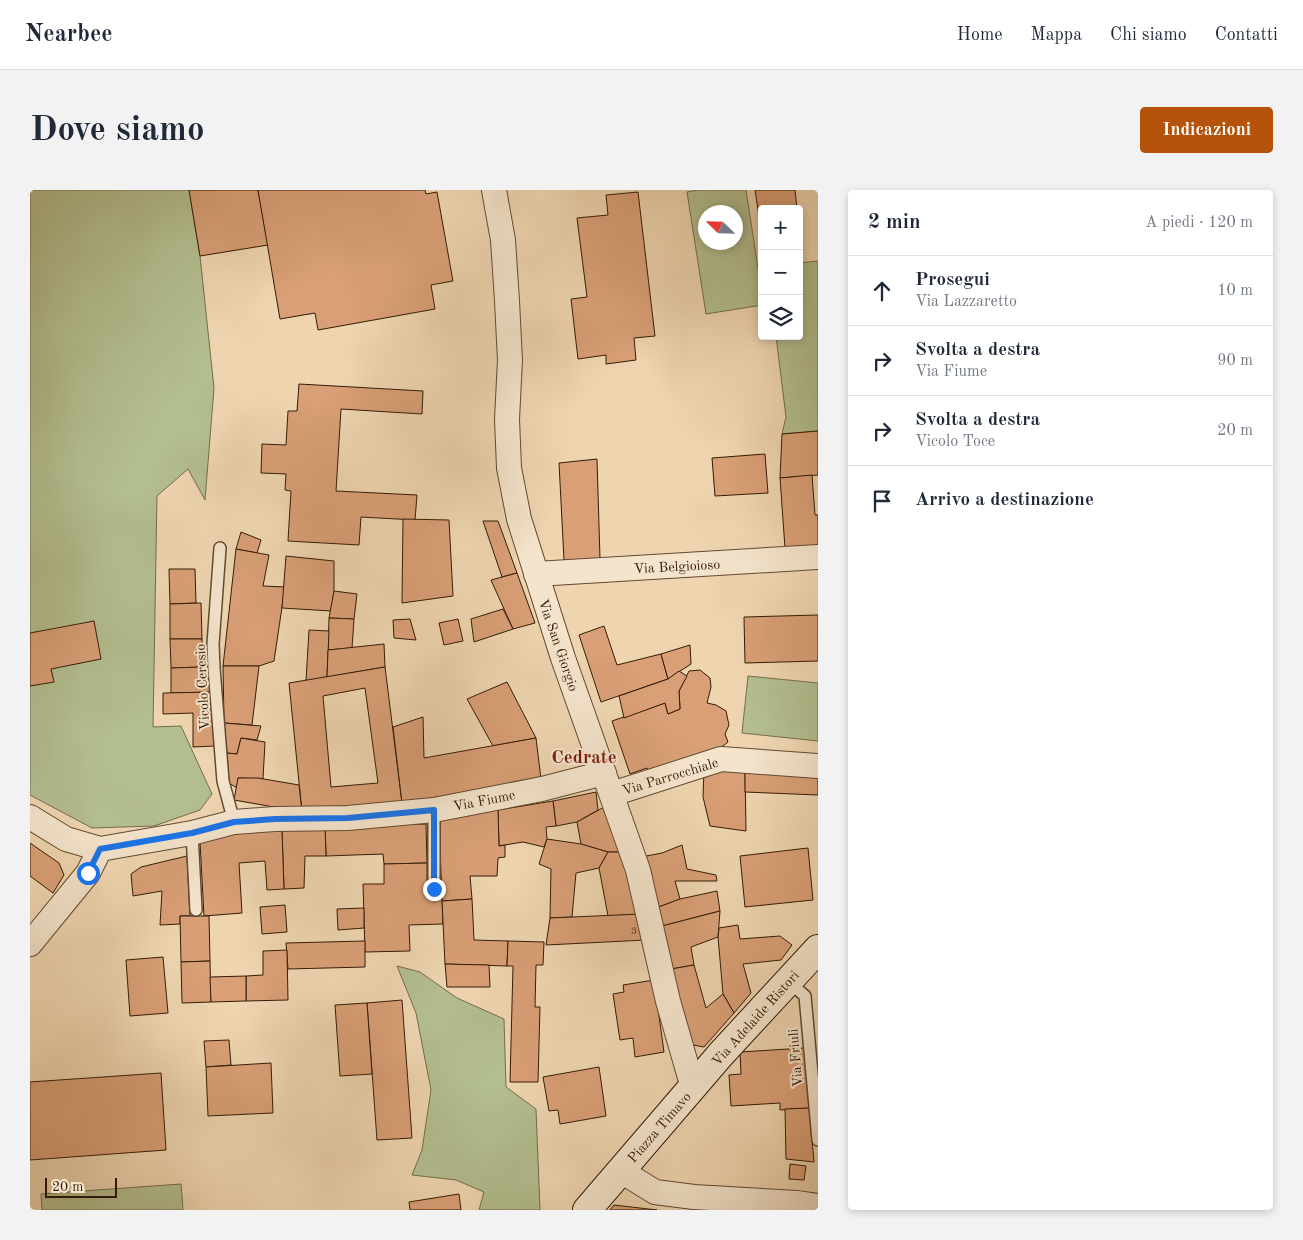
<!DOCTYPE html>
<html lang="it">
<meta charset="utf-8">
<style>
:root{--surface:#fff;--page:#f2f2f3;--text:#1f2937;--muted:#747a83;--line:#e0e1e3;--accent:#b45309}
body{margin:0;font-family:"Old Standard TT",serif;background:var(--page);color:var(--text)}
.controls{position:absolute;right:15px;top:15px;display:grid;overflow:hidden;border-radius:5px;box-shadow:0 2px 8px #0003}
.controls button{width:45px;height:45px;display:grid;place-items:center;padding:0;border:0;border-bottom:1px solid var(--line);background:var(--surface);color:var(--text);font:25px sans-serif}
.compass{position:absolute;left:668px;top:15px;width:45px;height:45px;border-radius:50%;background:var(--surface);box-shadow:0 2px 8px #0003;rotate:293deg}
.scale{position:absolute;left:15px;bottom:12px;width:72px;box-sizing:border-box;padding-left:5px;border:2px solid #341b07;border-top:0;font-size:14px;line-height:18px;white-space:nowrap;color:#341b07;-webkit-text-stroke:4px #f4e4cc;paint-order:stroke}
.stop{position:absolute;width:15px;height:15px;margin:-11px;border:4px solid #1a73e8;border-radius:50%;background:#fff}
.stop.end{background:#1a73e8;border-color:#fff;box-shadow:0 1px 5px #0008}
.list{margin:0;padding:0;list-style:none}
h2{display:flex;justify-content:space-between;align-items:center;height:65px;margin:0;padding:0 20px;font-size:21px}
h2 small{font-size:16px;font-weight:400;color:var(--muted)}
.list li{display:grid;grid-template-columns:32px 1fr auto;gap:15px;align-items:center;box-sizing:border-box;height:70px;padding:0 20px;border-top:1px solid var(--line)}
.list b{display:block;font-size:19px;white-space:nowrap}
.list p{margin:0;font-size:16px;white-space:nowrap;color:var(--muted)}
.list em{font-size:16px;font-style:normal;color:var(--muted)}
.icon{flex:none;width:28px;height:28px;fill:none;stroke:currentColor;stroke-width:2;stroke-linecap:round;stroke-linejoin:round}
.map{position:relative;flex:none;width:788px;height:1020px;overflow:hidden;border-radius:5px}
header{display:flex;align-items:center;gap:30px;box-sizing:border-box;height:70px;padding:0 25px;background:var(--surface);border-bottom:1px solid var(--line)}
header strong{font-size:24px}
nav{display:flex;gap:28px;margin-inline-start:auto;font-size:18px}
.intro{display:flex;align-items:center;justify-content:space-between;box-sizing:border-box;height:120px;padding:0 30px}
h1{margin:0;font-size:35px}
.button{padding:12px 22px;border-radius:5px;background:var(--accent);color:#fff;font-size:18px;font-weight:700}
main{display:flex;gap:30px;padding:0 30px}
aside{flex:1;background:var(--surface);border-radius:5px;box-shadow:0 2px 8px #0003}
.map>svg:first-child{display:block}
.green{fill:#b3be90;stroke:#746c4c;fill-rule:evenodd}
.building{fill:#d99f76;stroke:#341b07;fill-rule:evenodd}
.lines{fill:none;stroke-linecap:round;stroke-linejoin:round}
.service-casing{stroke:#624a31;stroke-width:14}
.minor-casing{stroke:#624a31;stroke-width:26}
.secondary-casing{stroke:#341b07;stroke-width:30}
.service{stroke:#f4e4cc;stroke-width:11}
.minor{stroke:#f4e4cc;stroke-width:24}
.secondary{stroke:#f4e4cc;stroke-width:28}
.route{stroke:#1a73e8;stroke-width:6}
.labels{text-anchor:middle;stroke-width:4;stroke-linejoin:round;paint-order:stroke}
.number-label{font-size:11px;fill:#5d3c23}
.street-label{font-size:14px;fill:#341b07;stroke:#f4e4cc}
.district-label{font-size:19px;font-weight:bold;fill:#7a1f14;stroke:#f4e4cc}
</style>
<header>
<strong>Nearbee</strong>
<nav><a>Home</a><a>Mappa</a><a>Chi siamo</a><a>Contatti</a></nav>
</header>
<div class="intro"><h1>Dove siamo</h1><a class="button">Indicazioni</a></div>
<main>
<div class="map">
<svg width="788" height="1020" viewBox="0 0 788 1020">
<rect width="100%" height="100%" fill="#eed5b0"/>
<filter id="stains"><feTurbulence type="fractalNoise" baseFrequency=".004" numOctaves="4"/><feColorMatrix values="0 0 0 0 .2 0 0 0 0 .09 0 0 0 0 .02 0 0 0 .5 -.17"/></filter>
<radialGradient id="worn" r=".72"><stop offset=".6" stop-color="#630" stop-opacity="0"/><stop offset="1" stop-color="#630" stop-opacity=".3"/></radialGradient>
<!-- green -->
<g class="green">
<polygon points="0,0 159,0 170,66 184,198 175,310 158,279 127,306 123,537 151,536 182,604 170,620 124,636 62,638 0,605"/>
<path d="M668,0H716L732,104V115L676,124L657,2ZM706,22V52H676V22Z"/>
<polygon points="788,71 788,241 752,244 756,227 746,146 769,146 769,73"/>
<polygon points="718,486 788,493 788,551 712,543"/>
<polygon points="367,776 390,782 427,808 474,829 476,897 506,919 510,1020 449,1020 454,1002 426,990 382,985 392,960 401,900 386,823"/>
<polygon points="151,994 153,1020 12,1020 11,1004"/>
</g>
<!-- building -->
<g class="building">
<polygon points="159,0 228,0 238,55 170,66"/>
<polygon points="228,0 395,0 396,4 407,2 423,91 401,95 405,119 288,140 285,123 250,129"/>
<polygon points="725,0 765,0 767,19 732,19 731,40"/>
<polygon points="608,2 625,146 604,148 606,170 576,174 576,165 548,169 541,109 557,107 547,28 578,25 576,5"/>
<polygon points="269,194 393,201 392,224 311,219 306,301 387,305 385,330 331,327 329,355 258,351 261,301 255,300 256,284 231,283 232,254 256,255 258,221 267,221"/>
<polygon points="788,241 788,285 750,288 752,244"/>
<polygon points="735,264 738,303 685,306 682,268"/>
<polygon points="567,269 570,369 534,370 529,273"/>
<polygon points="782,285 785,325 788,325 788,356 755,358 750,288"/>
<polygon points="373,329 419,330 423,406 372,413"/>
<polygon points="453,331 468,331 487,383 472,387"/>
<polygon points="211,342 231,350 227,363 206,359"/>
<polygon points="206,359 239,365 233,396 255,397 244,471 229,476 193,476"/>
<polygon points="256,366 304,371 304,401 301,421 252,418"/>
<polygon points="139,379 165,379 166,413 140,414"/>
<polygon points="487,383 505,433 483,439 461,390"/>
<polygon points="304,401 327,404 324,429 299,428"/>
<polygon points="171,413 172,449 140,449 140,414"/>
<polygon points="473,419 483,439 444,452 441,429"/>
<polygon points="788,425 788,471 715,473 714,427"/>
<polygon points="299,428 324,429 322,458 298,460"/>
<polygon points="380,429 386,450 364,448 363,430"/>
<polygon points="428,429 433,451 414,455 409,433"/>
<polygon points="64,431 71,469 21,479 24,492 0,496 0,443"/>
<polygon points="574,436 587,475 631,464 638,489 571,512 549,445"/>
<polygon points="279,440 299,441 297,487 276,491"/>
<polygon points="140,449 172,449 172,477 141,478"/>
<polygon points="354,454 355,477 297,487 298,460"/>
<polygon points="660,455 661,474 638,489 631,464"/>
<polygon points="193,476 229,476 222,535 194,533"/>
<polygon points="172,477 173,483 183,482 183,502 141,503 141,478"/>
<path d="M355,477L372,613L272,622L259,493ZM335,498L348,593L301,597L293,506Z"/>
<polygon points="670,480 680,488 681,497 677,513 686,515 696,521 699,535 695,544 698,552 689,559 622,587 617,578 600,584 582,531 635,513 638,524 650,519 649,501 659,481"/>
<polygon points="649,481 657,486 649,501 650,519 638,524 635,513 594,528 589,506 638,489"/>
<polygon points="477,492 506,548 463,556 437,509"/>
<polygon points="183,502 184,556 163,557 163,523 133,524 133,503"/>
<polygon points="393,527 394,568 506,548 511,589 372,613 363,537"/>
<polygon points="194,533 231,536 227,550 211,548 207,564 197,563"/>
<polygon points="211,548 235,552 233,589 208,588 207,598 199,593 197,563 207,564"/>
<polygon points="674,579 715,579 716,641 680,636 673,607"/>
<polygon points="715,579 788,585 788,605 715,602"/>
<polygon points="208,588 228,588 269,595 272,622 204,610"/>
<polygon points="566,602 568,620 547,632 526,636 523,611"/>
<polygon points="523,611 526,636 516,637 517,649 514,657 493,652 469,656 468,620"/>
<polygon points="576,616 593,662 578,662 551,654 547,632"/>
<polygon points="468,620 469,656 475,655 475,667 468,668 467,686 440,686 442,709 412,711 409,629"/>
<polygon points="396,634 397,673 354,674 353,664 296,666 295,636"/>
<polygon points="295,636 296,666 275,666 274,698 254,699 252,641"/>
<polygon points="224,640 252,641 254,699 237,700 235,671 209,673 212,723 174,726 170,652"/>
<polygon points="517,649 551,654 578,662 569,678 546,683 542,727 520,728 521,679 509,674"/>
<polygon points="0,653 29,673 34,685 23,703 0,686"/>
<polygon points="652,655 657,679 686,685 687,691 645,691 650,709 626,718 611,667 632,663"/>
<polygon points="778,658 783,710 715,717 710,666"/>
<polygon points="578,662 593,662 611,724 578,726 569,678"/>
<polygon points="157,666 160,726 150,726 150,734 130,735 132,701 103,706 101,684 111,677"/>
<polygon points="397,673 397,707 412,707 413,734 379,735 380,761 335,762 333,694 354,694 354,674"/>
<polygon points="687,701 690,721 632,736 626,718 650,709"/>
<polygon points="442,709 444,750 478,751 477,776 415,774 412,711"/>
<polygon points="255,715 257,742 232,744 230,717"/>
<polygon points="334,718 334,738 308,740 307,719"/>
<polygon points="690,721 688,747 661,757 664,775 641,779 632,736"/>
<polygon points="611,724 616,750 516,755 520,728"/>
<polygon points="150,726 179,726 180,771 151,772"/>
<polygon points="708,735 710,749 750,746 762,755 751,770 713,774 721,803 704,823 693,804 688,747 689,738"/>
<polygon points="335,751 335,777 258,779 256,753"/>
<polygon points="478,751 514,752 513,775 506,775 505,817 510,817 508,892 480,892 483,776 477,776"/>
<polygon points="257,760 258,810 216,811 216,786 233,785 233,761"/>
<polygon points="133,767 138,823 100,826 96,770"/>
<polygon points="180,771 181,812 152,813 151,772"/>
<polygon points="415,774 459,775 460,797 417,797"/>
<polygon points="664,775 676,818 693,804 704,823 674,857 658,854 641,779"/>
<polygon points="216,786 216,811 181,812 180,787"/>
<polygon points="624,790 634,862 605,867 603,848 590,850 583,804 594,802 593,795"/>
<polygon points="372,810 382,948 347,950 337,813"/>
<polygon points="337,813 342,884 310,886 305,815"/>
<polygon points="199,850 201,875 176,877 174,851"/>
<polygon points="774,858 779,918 750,920 750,913 701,916 699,885 711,884 710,862"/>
<polygon points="241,873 243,923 178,926 176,877"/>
<polygon points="569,877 576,926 530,934 528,920 519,921 513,887"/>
<polygon points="131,883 136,960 0,970 0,892"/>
<polygon points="779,918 784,972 756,969 755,919"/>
<polygon points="760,974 776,976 774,990 759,989"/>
<polygon points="429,1004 431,1020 380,1020 379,1012"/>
<polygon points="584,1015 627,1020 580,1020"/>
</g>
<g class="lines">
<defs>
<g id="service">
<polyline points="190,358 183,454 184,478 193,591 204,632"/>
<polyline points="404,620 404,699"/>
<polyline points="162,643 166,720"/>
<polyline points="758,791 775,806 788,950"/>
</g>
<g id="minor">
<polyline points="464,0 473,50 477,111 480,170 477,229 479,278 489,329 533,468 608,680 638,811 663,898"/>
<polyline points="506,384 788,367"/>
<polyline points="582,604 691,569 788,576"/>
<polyline points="0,627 36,649 70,659 162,643 204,632 245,629 318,628 404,620 512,599 574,583"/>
<polyline points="0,754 58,683 70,659"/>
<polyline points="591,981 625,1002 664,1007 767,1013 788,1016"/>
</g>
<polyline id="secondary" points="557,1020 691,864 788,759"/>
</defs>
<!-- service casing -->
<use href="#service" class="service-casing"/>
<!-- minor casing -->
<use href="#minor" class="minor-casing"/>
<!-- secondary casing -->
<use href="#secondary" class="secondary-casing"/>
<!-- service -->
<use href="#service" class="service"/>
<!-- minor -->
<use href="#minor" class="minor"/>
<!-- secondary -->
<use href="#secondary" class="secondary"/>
</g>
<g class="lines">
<!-- route -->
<polyline class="route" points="58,683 70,659 162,643 204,632 245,629 318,628 404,620 404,699"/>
</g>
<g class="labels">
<!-- number labels -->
<g class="number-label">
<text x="604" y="744">3</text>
</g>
<!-- street labels -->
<g class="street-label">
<text transform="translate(647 376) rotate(-3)" y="5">Via Belgioioso</text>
<text transform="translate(529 455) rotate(71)" y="5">Via San Giorgio</text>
<text transform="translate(172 497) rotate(-93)" y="5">Vicolo Ceresio</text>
<text transform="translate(640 586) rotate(-17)" y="5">Via Parrocchiale</text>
<text transform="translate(454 610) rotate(-11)" y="5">Via Fiume</text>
<text transform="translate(725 828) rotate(-48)" y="5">Via Adelaide Ristori</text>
<text transform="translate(765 868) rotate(-95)" y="5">Via Friuli</text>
<text transform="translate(629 937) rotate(-49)" y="5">Piazza Timavo</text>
</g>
<!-- district labels -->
<g class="district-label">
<text x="554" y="573">Cedrate</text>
</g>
</g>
<rect width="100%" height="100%" filter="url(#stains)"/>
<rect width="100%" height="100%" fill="url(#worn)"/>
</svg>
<div class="controls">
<button>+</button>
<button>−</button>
<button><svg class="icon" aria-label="layers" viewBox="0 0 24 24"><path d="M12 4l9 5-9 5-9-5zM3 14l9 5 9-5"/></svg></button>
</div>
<svg class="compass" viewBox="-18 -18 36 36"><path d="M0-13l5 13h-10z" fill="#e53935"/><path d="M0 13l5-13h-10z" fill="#747a83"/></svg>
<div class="scale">20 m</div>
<div class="stop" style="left:58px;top:683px"></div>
<div class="stop end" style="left:404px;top:699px"></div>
</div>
<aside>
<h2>2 min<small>A piedi · 120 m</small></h2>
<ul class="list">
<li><svg class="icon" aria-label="ahead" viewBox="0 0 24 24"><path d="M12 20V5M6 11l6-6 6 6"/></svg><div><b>Prosegui</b><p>Via Lazzaretto</p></div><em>10 m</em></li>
<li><svg class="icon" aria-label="right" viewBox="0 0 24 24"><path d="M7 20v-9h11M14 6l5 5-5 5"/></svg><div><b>Svolta a destra</b><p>Via Fiume</p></div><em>90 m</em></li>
<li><svg class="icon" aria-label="right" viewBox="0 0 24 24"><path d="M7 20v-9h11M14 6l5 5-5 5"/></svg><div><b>Svolta a destra</b><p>Vicolo Toce</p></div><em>20 m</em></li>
<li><svg class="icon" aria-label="arrive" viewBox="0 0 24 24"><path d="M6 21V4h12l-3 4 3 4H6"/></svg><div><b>Arrivo a destinazione</b></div></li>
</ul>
</aside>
</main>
